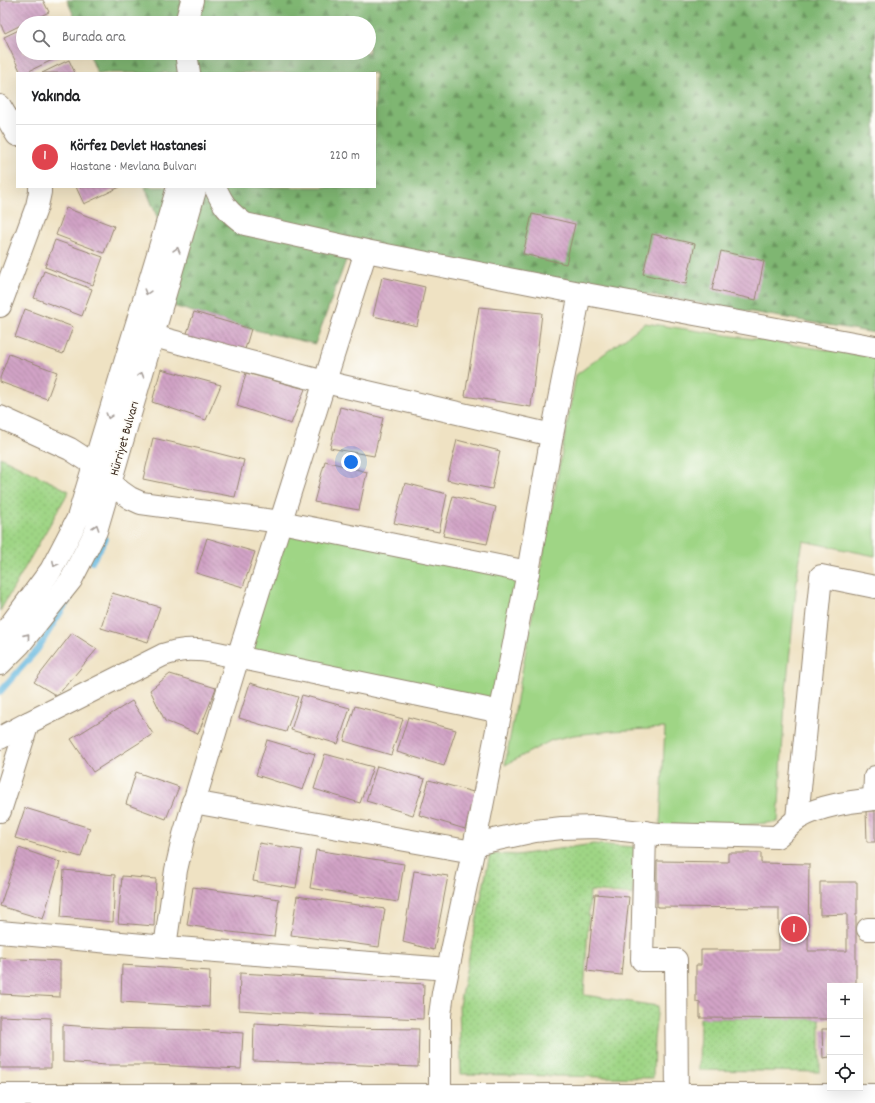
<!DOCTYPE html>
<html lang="tr">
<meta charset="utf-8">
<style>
:root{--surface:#fff;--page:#f6f6f6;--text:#202124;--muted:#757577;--line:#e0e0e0;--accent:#b5179e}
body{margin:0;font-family:Dekko,sans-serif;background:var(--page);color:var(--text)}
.controls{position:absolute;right:12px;bottom:12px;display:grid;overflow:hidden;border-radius:0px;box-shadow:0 4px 16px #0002}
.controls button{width:36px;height:36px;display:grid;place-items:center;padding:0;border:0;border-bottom:1px solid var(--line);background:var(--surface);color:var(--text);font:20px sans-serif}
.you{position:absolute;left:351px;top:462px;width:14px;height:14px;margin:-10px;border:3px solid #fff;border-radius:50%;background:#1a73e8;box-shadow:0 0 0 6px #1a73e833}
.badge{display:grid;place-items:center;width:26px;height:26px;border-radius:50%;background:var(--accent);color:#fff;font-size:13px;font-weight:700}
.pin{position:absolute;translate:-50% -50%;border:2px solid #fff;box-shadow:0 1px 4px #0006}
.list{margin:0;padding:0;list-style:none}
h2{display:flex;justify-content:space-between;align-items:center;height:52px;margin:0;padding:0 16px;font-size:17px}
h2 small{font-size:13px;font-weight:400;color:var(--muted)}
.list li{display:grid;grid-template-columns:26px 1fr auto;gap:12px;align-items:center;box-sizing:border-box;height:64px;padding:0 16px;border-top:1px solid var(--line)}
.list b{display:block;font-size:15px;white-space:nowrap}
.list p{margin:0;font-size:13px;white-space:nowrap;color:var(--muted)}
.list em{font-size:13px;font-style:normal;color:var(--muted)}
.icon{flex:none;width:22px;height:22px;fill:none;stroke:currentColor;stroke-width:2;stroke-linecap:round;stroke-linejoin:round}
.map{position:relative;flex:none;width:875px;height:1103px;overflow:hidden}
.search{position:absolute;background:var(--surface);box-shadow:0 4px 16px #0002;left:16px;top:16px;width:360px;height:44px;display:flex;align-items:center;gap:10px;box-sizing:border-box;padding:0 14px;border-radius:22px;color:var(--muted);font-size:15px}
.panel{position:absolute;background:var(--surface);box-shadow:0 4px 16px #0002;left:16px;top:72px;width:360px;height:116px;border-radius:0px}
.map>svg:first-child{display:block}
.grass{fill:#9fd585;stroke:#6d8052}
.forest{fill:url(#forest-firs);stroke:#5d7048}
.park{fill:url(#park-dots);stroke:#6d8052}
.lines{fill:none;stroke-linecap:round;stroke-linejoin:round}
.stream{stroke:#64b7df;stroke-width:6}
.building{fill:url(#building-back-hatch)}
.minor-casing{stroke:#958670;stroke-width:24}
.major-casing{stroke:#958670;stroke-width:24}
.minor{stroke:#fff;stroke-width:22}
.major{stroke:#fff;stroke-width:22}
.oneway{stroke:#a79f9a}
.labels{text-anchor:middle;stroke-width:3.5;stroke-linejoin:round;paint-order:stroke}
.street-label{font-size:13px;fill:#3b2a1e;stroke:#fdfcf7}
</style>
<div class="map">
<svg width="875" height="1103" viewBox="0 0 875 1103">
<defs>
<pattern id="forest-firs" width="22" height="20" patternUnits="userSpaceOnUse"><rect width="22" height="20" fill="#7fb672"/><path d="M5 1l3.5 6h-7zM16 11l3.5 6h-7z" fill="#69945d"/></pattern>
<pattern id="park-dots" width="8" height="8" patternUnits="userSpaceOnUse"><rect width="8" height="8" fill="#9fd585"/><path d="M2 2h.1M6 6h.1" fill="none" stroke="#8ab772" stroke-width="1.8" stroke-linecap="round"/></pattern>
<pattern id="building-back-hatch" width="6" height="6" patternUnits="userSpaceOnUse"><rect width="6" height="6" fill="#d1a3c6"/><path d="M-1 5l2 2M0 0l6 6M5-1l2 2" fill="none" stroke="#ab85a0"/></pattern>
</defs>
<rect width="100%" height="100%" fill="#fdfcf7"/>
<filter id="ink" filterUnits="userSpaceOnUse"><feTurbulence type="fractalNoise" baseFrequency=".025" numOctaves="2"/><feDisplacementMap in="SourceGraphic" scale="8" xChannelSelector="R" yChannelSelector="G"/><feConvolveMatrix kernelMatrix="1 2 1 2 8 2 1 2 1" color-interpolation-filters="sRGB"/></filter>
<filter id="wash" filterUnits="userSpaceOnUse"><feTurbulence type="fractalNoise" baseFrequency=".012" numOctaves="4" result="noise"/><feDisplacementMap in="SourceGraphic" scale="16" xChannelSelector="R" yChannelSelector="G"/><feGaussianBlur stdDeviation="0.9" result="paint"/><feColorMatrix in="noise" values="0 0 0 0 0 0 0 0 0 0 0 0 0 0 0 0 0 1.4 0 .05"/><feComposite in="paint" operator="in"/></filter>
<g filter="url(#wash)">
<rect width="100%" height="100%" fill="#efe2c3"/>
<!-- grass -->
<g class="grass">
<polygon points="645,323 875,357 875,556 803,541 798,570 785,701 778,822 730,826 660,826 665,728 612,731 574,735 552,740 505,765 576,375"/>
<polygon points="281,522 528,572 501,712 238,657"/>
</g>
<!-- forest -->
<polygon class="forest" points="67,0 875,0 875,333 352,244 315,344 251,329 173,306 164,234 145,187 375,187 375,73 97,73 89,53 369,53 369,23 77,23"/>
<!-- park -->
<g class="park">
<polygon points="0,457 69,491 0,611"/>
<polygon points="593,844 635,847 633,895 590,891 584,995 658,1006 654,1039 653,1078 461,1074 459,1005 490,854 517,855"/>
<polygon points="700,1018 820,1019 820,1072 699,1070"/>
</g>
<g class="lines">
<!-- stream -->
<g class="stream">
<polyline points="92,562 106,539"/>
<polyline points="0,692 38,649 69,599"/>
</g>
</g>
<g id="blocks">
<!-- building -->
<g class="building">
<polygon points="0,0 43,0 49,12 26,23 23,23 23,24 5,33 0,23"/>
<polygon points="48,16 52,23 34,23"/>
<polygon points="23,28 23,53 67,53 25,73 21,73 4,37"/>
<polygon points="69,60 75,73 42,73"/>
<polygon points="76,187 120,187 84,204"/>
<polygon points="66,208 114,226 104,253 56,235"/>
<polygon points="532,214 575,224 566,264 523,254"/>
<polygon points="652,234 695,244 686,284 643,274"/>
<polygon points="55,240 103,257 93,285 45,267"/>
<polygon points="721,251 764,261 756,300 712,290"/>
<polygon points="44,271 92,289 82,316 34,298"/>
<polygon points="382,277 425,287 417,326 373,316"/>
<polygon points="479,307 542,313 531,407 465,396"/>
<polygon points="25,309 73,327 63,354 15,337"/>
<polygon points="194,312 251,329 243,356 185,339"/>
<polygon points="9,354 57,372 47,399 0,382 0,378"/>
<polygon points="161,369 221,385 206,420 152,402"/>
<polygon points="246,373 305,389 291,424 237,406"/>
<polygon points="340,407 383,418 374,456 330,448"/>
<polygon points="153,438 201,449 244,460 235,497 191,489 143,479"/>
<polygon points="457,440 500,451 492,489 447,480"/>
<polygon points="325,461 367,472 359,510 314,502"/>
<polygon points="405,483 447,494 439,532 394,523"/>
<polygon points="453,496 496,507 487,544 443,536"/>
<polygon points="207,538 255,552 243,587 196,573"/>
<polygon points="112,593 160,607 148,642 101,628"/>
<polygon points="72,633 97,649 57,696 34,682"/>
<polygon points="170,674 216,688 198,734 165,721 150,690"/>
<polygon points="250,683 298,697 286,732 239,718"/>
<polygon points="302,695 350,708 338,744 291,730"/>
<polygon points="132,701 153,734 93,772 71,739"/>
<polygon points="355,706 403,719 391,755 344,741"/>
<polygon points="408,717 456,730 444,766 397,752"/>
<polygon points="267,740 315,754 303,790 256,775"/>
<polygon points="325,754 373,767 360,803 314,789"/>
<polygon points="377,766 425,779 413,815 366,801"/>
<polygon points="136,772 179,787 166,819 126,804"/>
<polygon points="429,780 477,793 465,829 419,815"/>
<polygon points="25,808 90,828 81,857 15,838"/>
<polygon points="866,811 875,811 875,842 867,842"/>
<polygon points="259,843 302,850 296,888 253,881"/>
<polygon points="19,848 60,862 43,919 0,906"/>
<polygon points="316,850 404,864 398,902 310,888"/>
<polygon points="728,853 761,853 761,863 809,864 808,951 847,951 847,914 820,915 820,882 857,882 857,914 856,914 856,986 830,986 830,1019 700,1018 700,1003 696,1002 696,965 701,965 701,950 779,950 779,908 657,907 657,861 728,862"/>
<polygon points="64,870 115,875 113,922 61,917"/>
<polygon points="414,871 448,876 434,950 403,942"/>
<polygon points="122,876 156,879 154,926 118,923"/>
<polygon points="193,887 279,899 274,937 230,932 187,925"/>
<polygon points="595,894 629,897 621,975 587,971"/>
<polygon points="297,896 385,909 379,947 291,935"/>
<polygon points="0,958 60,961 60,997 0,994"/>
<polygon points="122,965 210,971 209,1007 121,1002"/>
<polygon points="240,973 424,984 423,1019 285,1013 239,1010"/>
<polygon points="0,1016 51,1018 51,1068 0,1068"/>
<polygon points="254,1023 339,1028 419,1029 418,1067 253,1061"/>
<polygon points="63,1025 107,1028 199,1030 243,1033 241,1069 153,1065 106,1065 63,1062"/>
<polygon points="822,1029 830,1029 830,1057 823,1058"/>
</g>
</g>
</g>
<g filter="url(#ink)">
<use href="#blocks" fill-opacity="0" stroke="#958670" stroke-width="1"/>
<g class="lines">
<defs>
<g id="minor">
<polyline points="186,23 192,0"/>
<polyline points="186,53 189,73"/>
<polyline points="0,106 17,135"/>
<path d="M215,187C223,205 228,212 245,224L366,251"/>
<polyline points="0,306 37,206 40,192 40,187"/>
<polyline points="135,331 325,382 552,435 528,572 473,852 443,993 440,1015 440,1094"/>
<polyline points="0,417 70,449 87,460 120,491 130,498 141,503 281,522 528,572"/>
<polyline points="552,435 580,293"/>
<polyline points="0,738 28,723"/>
<polyline points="874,799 875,777"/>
<polyline points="193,802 473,852"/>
<path d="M0,811L28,723L163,655C181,649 190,649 208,651L501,712"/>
<polyline points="797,819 821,576 875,587"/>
<polyline points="645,832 642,960 676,960 677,1103"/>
<path d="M475,844L535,831L562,828L596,827L659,834L777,837C784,831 791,823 799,818C821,805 849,802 875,799"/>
<polyline points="868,929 875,929"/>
<polyline points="0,932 165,947 448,969"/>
<polyline points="165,947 176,870 184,835 238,657 366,251 580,293 875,347"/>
</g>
<g id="major">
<polyline points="0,639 51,570 78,518 164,234 178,187"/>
<polyline points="0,664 20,644 71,580 96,531 196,187"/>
<polyline points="0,1095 875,1095"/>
</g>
</defs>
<!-- minor casing -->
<use href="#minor" class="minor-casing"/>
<!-- major casing -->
<use href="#major" class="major-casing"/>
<!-- minor -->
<use href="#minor" class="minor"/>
<!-- major -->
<use href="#major" class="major"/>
</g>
<!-- one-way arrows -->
<defs><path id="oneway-chevron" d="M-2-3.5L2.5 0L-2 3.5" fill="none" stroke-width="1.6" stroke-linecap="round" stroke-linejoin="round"/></defs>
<g class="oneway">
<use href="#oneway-chevron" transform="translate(177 250) rotate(-74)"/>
<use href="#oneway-chevron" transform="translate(147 292) rotate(107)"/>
<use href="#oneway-chevron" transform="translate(141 375) rotate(-74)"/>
<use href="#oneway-chevron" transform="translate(109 416) rotate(107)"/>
<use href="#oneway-chevron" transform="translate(96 527) rotate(-71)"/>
<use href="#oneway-chevron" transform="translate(55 564) rotate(118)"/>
<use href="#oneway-chevron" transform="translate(27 636) rotate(-51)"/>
</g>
</g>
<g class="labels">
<!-- street labels -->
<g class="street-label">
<text transform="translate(123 438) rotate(-74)" y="5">Hürriyet Bulvarı</text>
</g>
</g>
</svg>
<div class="controls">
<button>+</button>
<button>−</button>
<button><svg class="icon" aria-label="locate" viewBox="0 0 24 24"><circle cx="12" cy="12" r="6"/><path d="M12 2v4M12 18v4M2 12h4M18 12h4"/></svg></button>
</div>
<div class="you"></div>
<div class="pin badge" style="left:794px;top:929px;background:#e0444e">1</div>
<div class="search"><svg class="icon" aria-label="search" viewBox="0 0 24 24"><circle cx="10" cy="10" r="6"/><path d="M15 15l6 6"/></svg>Burada ara</div>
<section class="panel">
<h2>Yakında<small></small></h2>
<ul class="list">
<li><span class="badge" style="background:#e0444e">1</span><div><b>Körfez Devlet Hastanesi</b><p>Hastane · Mevlana Bulvarı</p></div><em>220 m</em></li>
</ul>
</section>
</div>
